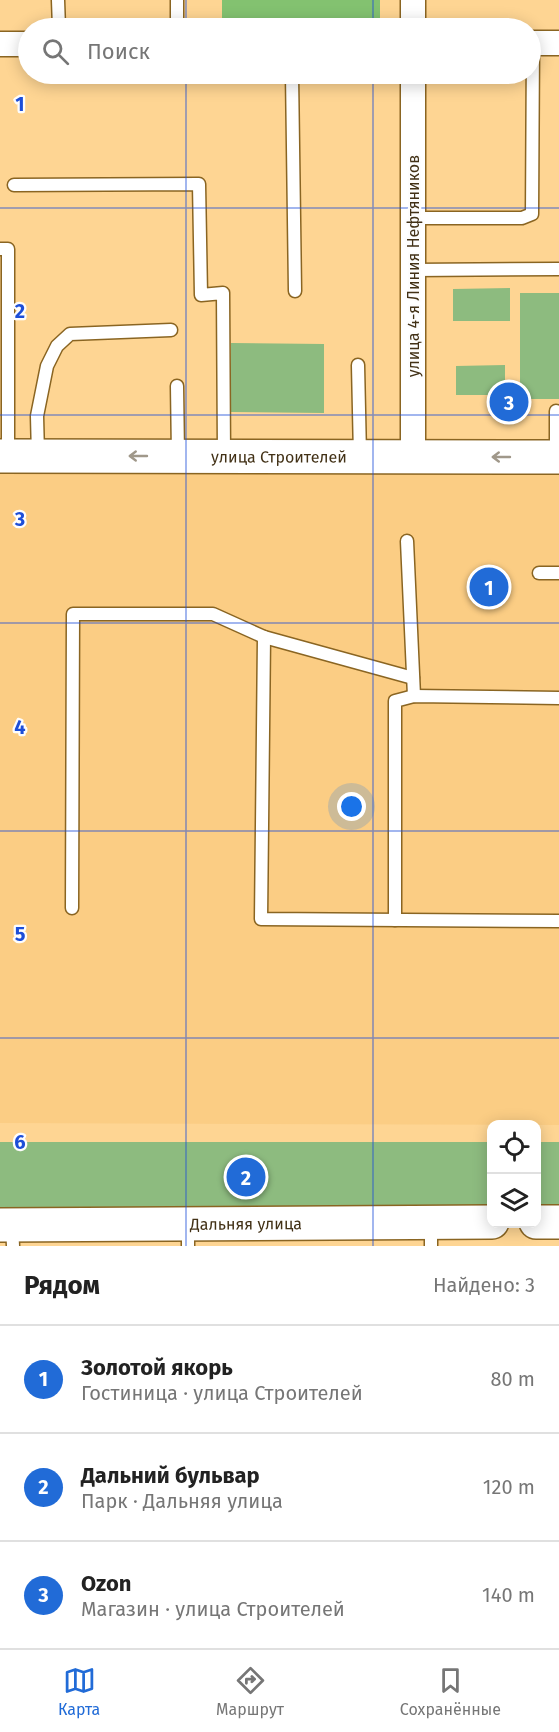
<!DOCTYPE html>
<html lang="ru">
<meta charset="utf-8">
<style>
:root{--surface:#fff;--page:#f2f2f2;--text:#222;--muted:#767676;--line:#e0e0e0;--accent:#216bd7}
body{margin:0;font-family:"Fira Sans",sans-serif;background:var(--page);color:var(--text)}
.controls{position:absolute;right:18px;bottom:18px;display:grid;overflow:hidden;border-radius:12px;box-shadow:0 3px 15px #0003}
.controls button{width:54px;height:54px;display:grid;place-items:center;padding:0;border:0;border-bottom:2px solid var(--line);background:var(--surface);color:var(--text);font:30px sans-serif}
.you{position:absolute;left:352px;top:807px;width:21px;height:21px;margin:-15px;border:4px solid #fff;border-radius:50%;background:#1a73e8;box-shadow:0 0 0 9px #1a73e833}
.badge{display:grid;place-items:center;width:39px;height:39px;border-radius:50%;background:var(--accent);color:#fff;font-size:20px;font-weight:700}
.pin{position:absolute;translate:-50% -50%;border:3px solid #fff;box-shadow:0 2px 6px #0006}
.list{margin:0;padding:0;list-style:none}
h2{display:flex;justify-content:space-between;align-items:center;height:78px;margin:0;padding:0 24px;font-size:26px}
h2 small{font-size:20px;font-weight:400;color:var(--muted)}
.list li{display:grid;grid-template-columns:39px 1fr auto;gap:18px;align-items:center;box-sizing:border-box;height:108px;padding:0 24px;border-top:2px solid var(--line)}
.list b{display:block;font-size:22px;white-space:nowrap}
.list p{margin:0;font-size:20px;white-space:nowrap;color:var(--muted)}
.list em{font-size:20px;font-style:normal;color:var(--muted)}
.icon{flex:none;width:33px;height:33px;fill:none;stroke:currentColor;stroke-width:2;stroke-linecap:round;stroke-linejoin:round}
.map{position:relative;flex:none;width:559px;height:1246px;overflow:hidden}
.search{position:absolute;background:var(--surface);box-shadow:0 3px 15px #0003;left:18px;right:18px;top:18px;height:66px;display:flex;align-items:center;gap:15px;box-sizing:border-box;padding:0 21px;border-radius:33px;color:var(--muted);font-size:22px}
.sheet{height:402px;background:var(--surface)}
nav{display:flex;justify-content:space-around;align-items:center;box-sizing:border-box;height:84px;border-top:2px solid var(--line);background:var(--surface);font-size:16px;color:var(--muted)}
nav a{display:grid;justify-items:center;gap:3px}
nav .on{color:var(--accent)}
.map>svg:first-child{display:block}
.built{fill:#fbcd84}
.green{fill:#8dbb7f}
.forest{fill:#83c270}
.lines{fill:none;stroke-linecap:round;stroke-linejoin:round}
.lane-casing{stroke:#8a6522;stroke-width:15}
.street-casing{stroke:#8a6522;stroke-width:27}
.secondary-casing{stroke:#8a6522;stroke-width:36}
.lane{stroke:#fff;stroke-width:12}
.street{stroke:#fff;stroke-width:24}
.secondary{stroke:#fff;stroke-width:33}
.oneway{stroke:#a0988a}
.grid{fill:none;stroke:#1d4ed8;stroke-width:1.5;stroke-opacity:0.55}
.labels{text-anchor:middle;stroke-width:4.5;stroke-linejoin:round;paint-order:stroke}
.street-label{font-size:16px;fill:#423116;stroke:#fdfdfd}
.grid-label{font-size:20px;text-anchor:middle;font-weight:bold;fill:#1d4ed8;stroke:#fdfdfd;stroke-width:4.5;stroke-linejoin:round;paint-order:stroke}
</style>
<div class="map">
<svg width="559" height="1246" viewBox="0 0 559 1246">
<rect width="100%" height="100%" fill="#fed593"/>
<!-- built -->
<polygon class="built" points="0,447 559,448 559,1125 0,1123"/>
<!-- green -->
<g class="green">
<polygon points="510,288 510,321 453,321 453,289"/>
<rect x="520" y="293" width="39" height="106"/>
<polygon points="231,343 324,344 324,413 230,412"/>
<polygon points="505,365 505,395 456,395 456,366"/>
<polygon points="0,1142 491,1142 491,1211 0,1214"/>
<polygon points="536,1142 559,1142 559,1211 537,1211"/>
</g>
<!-- forest -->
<rect class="forest" x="222" y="0" width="158" height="19"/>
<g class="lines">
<defs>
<g id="lane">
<polyline points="58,0 59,28"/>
<polyline points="177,0 177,28"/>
<polyline points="292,74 295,291"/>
<polyline points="14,185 199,184 201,295 223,293 224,455"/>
<polyline points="413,218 522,218 532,214 533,43"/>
<polyline points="0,249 8,249 8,455"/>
<polyline points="413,270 559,269"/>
<polyline points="358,365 360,456"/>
<polyline points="177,386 178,455"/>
<polyline points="556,411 556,456"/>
<polyline points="38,455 37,416 47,366 57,346 70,334 171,330"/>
<polyline points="407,541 414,696"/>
<polyline points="539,573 559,573"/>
<polyline points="264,637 413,678"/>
<polyline points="72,908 73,614 213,614 264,637 261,919 559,921"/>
<polyline points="395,920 395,701 414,696 559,698"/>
<polyline points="188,1225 188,1246"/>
<polyline points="12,1226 13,1246"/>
<polyline points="431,1246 431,1224"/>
</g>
<g id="street">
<polyline points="413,0 413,28"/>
<polyline points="530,43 559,43"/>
<polyline points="0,44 28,44"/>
<polyline points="413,458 413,74"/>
</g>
<g id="secondary">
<path id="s1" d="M0,456L559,457"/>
<polyline points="536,1222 559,1222"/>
<path id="s2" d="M0,1225L492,1222"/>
</g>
</defs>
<!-- lane casing -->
<use href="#lane" class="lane-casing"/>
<!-- street casing -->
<use href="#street" class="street-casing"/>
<!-- secondary casing -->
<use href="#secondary" class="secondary-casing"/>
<!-- lane -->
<use href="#lane" class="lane"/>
<!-- street -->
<use href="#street" class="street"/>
<!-- secondary -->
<use href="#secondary" class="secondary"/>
</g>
<!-- one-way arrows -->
<defs><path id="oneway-shaft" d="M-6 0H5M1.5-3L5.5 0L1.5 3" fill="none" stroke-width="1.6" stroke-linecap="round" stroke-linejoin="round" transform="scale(1.5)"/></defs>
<g class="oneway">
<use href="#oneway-shaft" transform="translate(138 456) rotate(-180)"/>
<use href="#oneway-shaft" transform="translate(501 457) rotate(180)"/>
</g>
<!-- grid -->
<path class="grid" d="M186,0V28M373,0V28M186,74V1246M373,74V1246M0,208H559M0,415H559M0,623H559M0,831H559M0,1038H559"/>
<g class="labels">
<!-- street labels -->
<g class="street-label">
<text transform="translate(413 266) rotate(-90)" y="6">улица 4-я Линия Нефтяников</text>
<text dy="6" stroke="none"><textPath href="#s1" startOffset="279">улица Строителей</textPath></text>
<text dy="6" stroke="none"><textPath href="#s2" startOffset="246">Дальняя улица</textPath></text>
</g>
</g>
<g class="grid-label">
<text x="20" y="111">1</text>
<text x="20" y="318">2</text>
<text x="20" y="526">3</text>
<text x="20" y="734">4</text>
<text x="20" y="941">5</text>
<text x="20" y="1149">6</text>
</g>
</svg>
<div class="controls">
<button><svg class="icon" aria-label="locate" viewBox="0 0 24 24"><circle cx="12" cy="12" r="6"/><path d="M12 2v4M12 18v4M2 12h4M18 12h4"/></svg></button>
<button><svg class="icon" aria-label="layers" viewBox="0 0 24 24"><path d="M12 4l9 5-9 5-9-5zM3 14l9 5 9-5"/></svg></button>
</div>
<div class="you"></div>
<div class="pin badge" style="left:489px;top:587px">1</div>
<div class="pin badge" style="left:246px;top:1177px">2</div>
<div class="pin badge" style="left:509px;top:402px">3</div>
<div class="search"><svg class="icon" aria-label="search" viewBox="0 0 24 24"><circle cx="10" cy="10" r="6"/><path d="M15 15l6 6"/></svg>Поиск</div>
</div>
<section class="sheet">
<h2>Рядом<small>Найдено: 3</small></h2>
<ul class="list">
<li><span class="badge">1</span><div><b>Золотой якорь</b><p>Гостиница · улица Строителей</p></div><em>80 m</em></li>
<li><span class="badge">2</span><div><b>Дальний бульвар</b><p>Парк · Дальняя улица</p></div><em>120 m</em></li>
<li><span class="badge">3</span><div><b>Ozon</b><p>Магазин · улица Строителей</p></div><em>140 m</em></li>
</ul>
</section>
<nav>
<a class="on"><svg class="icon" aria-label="map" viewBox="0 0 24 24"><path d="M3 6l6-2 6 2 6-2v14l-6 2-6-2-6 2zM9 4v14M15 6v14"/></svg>Карта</a>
<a><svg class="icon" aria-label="directions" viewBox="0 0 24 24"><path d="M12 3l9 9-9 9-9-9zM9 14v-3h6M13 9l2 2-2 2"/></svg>Маршрут</a>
<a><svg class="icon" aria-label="saved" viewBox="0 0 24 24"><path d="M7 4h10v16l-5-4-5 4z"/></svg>Сохранённые</a>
</nav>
